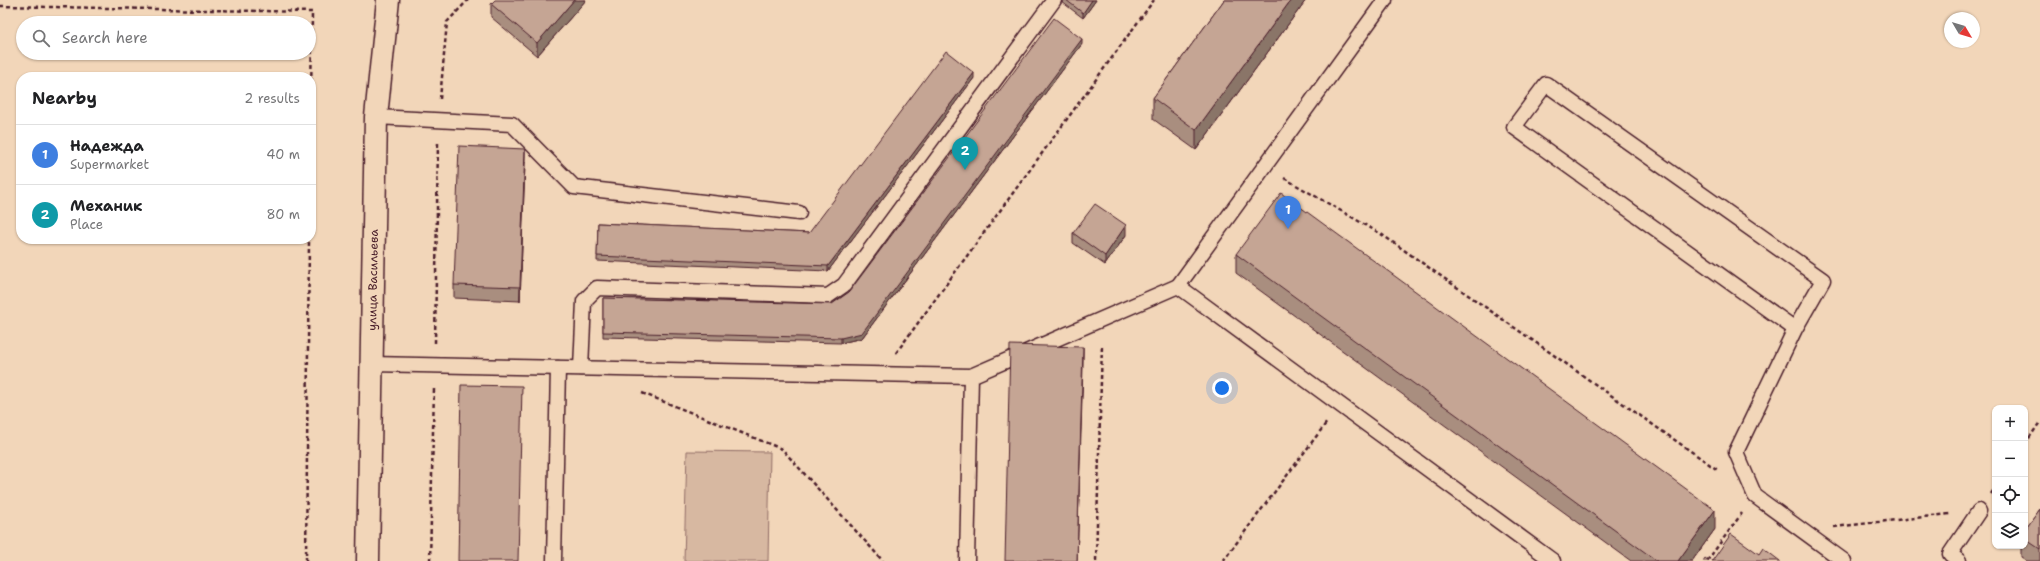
<!DOCTYPE html>
<meta charset="utf-8">
<style>
:root{--surface:#fff;--page:#f2f2f2;--text:#202124;--muted:#757577;--line:#e0e0e0;--accent:#0f766e}
body{margin:0;font-family:"Shantell Sans",sans-serif;background:var(--page);color:var(--text)}
.controls{position:absolute;right:12px;bottom:12px;display:grid;overflow:hidden;border-radius:8px;box-shadow:0 1px 3px #0004}
.controls button{width:36px;height:36px;display:grid;place-items:center;padding:0;border:0;border-bottom:1px solid var(--line);background:var(--surface);color:var(--text);font:20px sans-serif}
.compass{position:absolute;left:1944px;top:12px;width:36px;height:36px;border-radius:50%;background:var(--surface);box-shadow:0 1px 3px #0004;rotate:128deg}
.you{position:absolute;left:1222px;top:388px;width:14px;height:14px;margin:-10px;border:3px solid #fff;border-radius:50%;background:#1a73e8;box-shadow:0 0 0 6px #1a73e833}
.badge{display:grid;place-items:center;width:26px;height:26px;border-radius:50%;background:var(--accent);color:#fff;font-size:13px;font-weight:700}
.pin{position:absolute;translate:-50% -33px;filter:drop-shadow(0 1px 2px #0008)}
.pin::after{content:'';position:absolute;top:21px;width:14px;height:12px;background:inherit;clip-path:polygon(0 0,100% 0,50% 100%)}
.list{margin:0;padding:0;list-style:none}
h2{display:flex;justify-content:space-between;align-items:center;height:52px;margin:0;padding:0 16px;font-size:17px}
h2 small{font-size:13px;font-weight:400;color:var(--muted)}
.list li{display:grid;grid-template-columns:26px 1fr auto;gap:12px;align-items:center;box-sizing:border-box;height:60px;padding:0 16px;border-top:1px solid var(--line)}
.list b{display:block;font-size:15px;white-space:nowrap}
.list p{margin:0;font-size:13px;white-space:nowrap;color:var(--muted)}
.list em{font-size:13px;font-style:normal;color:var(--muted)}
.icon{flex:none;width:22px;height:22px;fill:none;stroke:currentColor;stroke-width:2;stroke-linecap:round;stroke-linejoin:round}
.map{position:relative;flex:none;width:2040px;height:561px;overflow:hidden}
.search{position:absolute;background:var(--surface);box-shadow:0 1px 3px #0004;left:16px;top:16px;width:300px;height:44px;display:flex;align-items:center;gap:10px;box-sizing:border-box;padding:0 14px;border-radius:22px;color:var(--muted);font-size:15px}
.panel{position:absolute;background:var(--surface);box-shadow:0 1px 3px #0004;left:16px;top:72px;width:300px;height:172px;border-radius:16px}
.map>svg:first-child{display:block}
.green{fill:#d7b8a1;stroke:#906c66}
.lines{fill:none;stroke-linecap:round;stroke-linejoin:round}
.lane-casing{stroke:#4a1f2b;stroke-width:17}
.secondary-casing{stroke:#4a1f2b;stroke-width:25}
.path{stroke:#4a1f2b;stroke-width:2.5;stroke-dasharray:4 3;stroke-linecap:butt}
.lane{stroke:#f2d6b9;stroke-width:14}
.secondary{stroke:#f2d6b9;stroke-width:22}
.wall{fill:#a98e7f;stroke:#4a1f2b}
.shaded-wall{fill:#8a7468;stroke:#4a1f2b}
.building{fill:#c5a594;stroke:#4a1f2b}
.labels{text-anchor:middle;stroke-width:3;stroke-linejoin:round;paint-order:stroke}
.street-label{font-size:12px;fill:#4a1f2b;stroke:#f2d6b9}
</style>
<div class="map">
<svg width="2040" height="561" viewBox="0 0 2040 561">
<rect width="100%" height="100%" fill="#f2d6b9"/>
<filter id="ink" filterUnits="userSpaceOnUse"><feTurbulence type="fractalNoise" baseFrequency=".025" numOctaves="2"/><feDisplacementMap in="SourceGraphic" scale="8" xChannelSelector="R" yChannelSelector="G"/><feConvolveMatrix kernelMatrix="1 2 1 2 8 2 1 2 1" color-interpolation-filters="sRGB"/></filter>
<g filter="url(#ink)">
<!-- green -->
<polygon class="green" points="687,451 770,452 768,561 684,561"/>
<g class="lines">
<defs>
<g id="lane">
<polyline points="376,117 512,124 574,187 799,213"/>
<polyline points="1178,286 1385,0"/>
<polyline points="1795,329 1514,127 1546,84 1823,280 1795,329 1736,452 1755,496 1844,561"/>
<polyline points="371,364 971,376 1178,286 1553,561"/>
<polyline points="581,368 584,301 597,288 828,296 844,285 1054,0"/>
<polyline points="554,561 558,368"/>
<polyline points="967,561 971,376"/>
<polyline points="1959,561 1950,554 1979,511"/>
</g>
<polyline id="secondary" points="368,561 376,117 388,0"/>
</defs>
<!-- lane casing -->
<use href="#lane" class="lane-casing"/>
<!-- secondary casing -->
<use href="#secondary" class="secondary-casing"/>
<!-- path -->
<g class="path">
<polyline points="0,6 312,12 311,107"/>
<polyline points="440,99 447,22 468,0"/>
<polyline points="1284,178 1381,234 1719,471"/>
<polyline points="435,343 438,142"/>
<polyline points="896,353 1154,0"/>
<polyline points="642,393 782,449 883,561"/>
<polyline points="2025,444 2040,422"/>
<polyline points="1991,494 1995,488"/>
<polyline points="1834,527 1950,514"/>
<polyline points="306,561 309,239"/>
<polyline points="430,561 434,388"/>
<polyline points="1096,561 1102,344"/>
<polyline points="1223,561 1327,422"/>
<polyline points="1707,561 1742,513"/>
</g>
<!-- lane -->
<use href="#lane" class="lane"/>
<!-- secondary -->
<use href="#secondary" class="secondary"/>
</g>
<!-- wall -->
<g class="wall">
<polygon points="586,0 537,56 491,17 491,4"/>
<polygon points="1062,0 1096,0 1083,18 1062,2"/>
<polygon points="1224,0 1306,0 1196,150 1153,119 1153,98"/>
<polygon points="1082,44 862,338 841,343 603,337 603,298 832,304 849,292"/>
<polygon points="974,78 828,271 597,261 598,223 809,233"/>
<polygon points="525,162 520,301 454,298 454,285"/>
<polygon points="1073,233 1126,235 1105,265 1073,243"/>
<polygon points="1236,254 1715,529 1692,561 1631,561 1236,273"/>
<polygon points="2040,509 2040,561 2027,561 2021,557 2021,546 2025,546 2025,530"/>
</g>
<!-- shaded-wall -->
<g class="shaded-wall">
<polygon points="574,0 586,0 537,56 537,43"/>
<polygon points="1092,0 1096,0 1083,18 1083,13"/>
<polygon points="1291,0 1306,0 1196,150 1196,130"/>
<polygon points="1082,39 1082,44 862,338 841,343 841,338"/>
<polygon points="974,73 974,78 828,271 828,266"/>
<polygon points="525,149 525,162 520,301 520,287"/>
<polygon points="1126,225 1126,235 1105,265 1105,256"/>
<polygon points="1083,347 1083,366 1077,561"/>
<polygon points="1715,510 1715,529 1692,561 1678,561"/>
</g>
<!-- building -->
<g class="building">
<polygon points="495,0 574,0 537,43 491,4"/>
<polygon points="1066,0 1092,0 1083,13"/>
<polygon points="1224,0 1291,0 1196,130 1153,98"/>
<polygon points="1054,18 1082,39 862,333 841,338 603,332 603,298 832,304 849,292"/>
<polygon points="946,51 974,73 828,266 597,256 598,223 809,233"/>
<polygon points="459,146 525,149 520,287 454,285"/>
<polygon points="1281,193 1715,510 1678,561 1657,561 1236,254"/>
<polygon points="1095,204 1126,225 1105,256 1073,233"/>
<polygon points="1010,345 1083,347 1077,561 1005,561"/>
<polygon points="461,385 522,386 518,561 458,561"/>
<polygon points="2040,509 2040,549 2025,539 2025,530"/>
<polygon points="1731,534 1759,554 1763,548 1780,561 1712,561"/>
<polygon points="1705,558 1709,561 1703,561"/>
</g>
</g>
<g class="labels">
<!-- street labels -->
<g class="street-label">
<text transform="translate(373 280) rotate(-89)" y="4">улица Васильева</text>
</g>
</g>
</svg>
<div class="controls">
<button>+</button>
<button>−</button>
<button><svg class="icon" aria-label="locate" viewBox="0 0 24 24"><circle cx="12" cy="12" r="6"/><path d="M12 2v4M12 18v4M2 12h4M18 12h4"/></svg></button>
<button><svg class="icon" aria-label="layers" viewBox="0 0 24 24"><path d="M12 4l9 5-9 5-9-5zM3 14l9 5 9-5"/></svg></button>
</div>
<svg class="compass" viewBox="-18 -18 36 36"><path d="M0-13l5 13h-10z" fill="#e53935"/><path d="M0 13l5-13h-10z" fill="#757577"/></svg>
<div class="you"></div>
<div class="pin badge" style="left:1288px;top:229px;background:#3f7fe0">1</div>
<div class="pin badge" style="left:965px;top:170px;background:#0f9aa8">2</div>
<div class="search"><svg class="icon" aria-label="search" viewBox="0 0 24 24"><circle cx="10" cy="10" r="6"/><path d="M15 15l6 6"/></svg>Search here</div>
<section class="panel">
<h2>Nearby<small>2 results</small></h2>
<ul class="list">
<li><span class="badge" style="background:#3f7fe0">1</span><div><b>Надежда</b><p>Supermarket</p></div><em>40 m</em></li>
<li><span class="badge" style="background:#0f9aa8">2</span><div><b>Механик</b><p>Place</p></div><em>80 m</em></li>
</ul>
</section>
</div>
